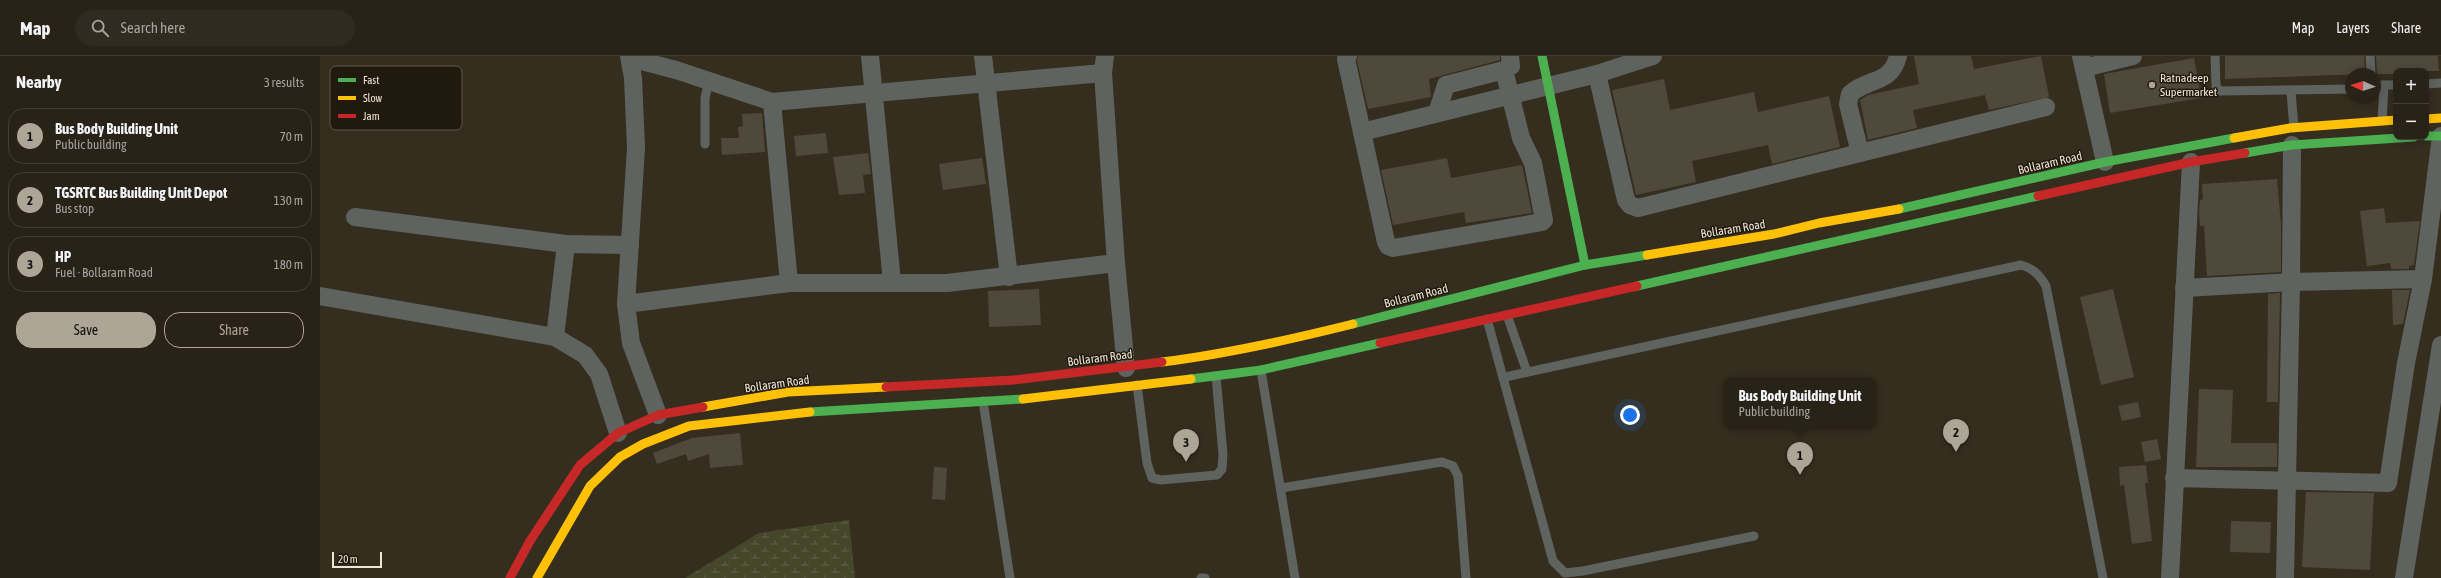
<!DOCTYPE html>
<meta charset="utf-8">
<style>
:root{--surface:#282217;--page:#302a20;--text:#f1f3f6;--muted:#a5a4a1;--line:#443f36;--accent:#ada595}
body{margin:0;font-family:"Asap Condensed",sans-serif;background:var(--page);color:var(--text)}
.controls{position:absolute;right:12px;top:12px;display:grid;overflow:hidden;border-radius:8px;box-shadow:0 2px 10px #0003}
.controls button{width:36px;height:36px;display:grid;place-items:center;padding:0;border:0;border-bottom:1px solid var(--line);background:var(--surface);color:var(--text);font:20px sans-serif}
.compass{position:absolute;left:2025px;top:12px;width:36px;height:36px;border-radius:50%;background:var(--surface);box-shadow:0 2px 10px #0003;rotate:273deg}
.scale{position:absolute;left:12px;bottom:10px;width:50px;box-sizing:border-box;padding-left:4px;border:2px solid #ede5d5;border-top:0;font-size:11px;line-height:14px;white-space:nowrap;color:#ede5d5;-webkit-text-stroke:3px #201a0e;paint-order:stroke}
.you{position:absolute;left:1310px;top:359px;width:14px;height:14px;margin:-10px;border:3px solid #fff;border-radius:50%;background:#1a73e8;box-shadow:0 0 0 6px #1a73e833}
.badge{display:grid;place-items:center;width:26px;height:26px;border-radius:50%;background:var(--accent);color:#111;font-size:13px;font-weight:700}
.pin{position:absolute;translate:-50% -33px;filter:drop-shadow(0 1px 2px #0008)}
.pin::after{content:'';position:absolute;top:21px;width:14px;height:12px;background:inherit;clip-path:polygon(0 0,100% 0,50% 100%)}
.popup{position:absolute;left:1404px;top:321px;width:152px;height:52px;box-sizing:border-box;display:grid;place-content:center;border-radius:8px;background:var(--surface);filter:drop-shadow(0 1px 3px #0005);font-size:13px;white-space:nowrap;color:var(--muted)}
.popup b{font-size:15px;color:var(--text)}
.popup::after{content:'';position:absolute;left:50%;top:100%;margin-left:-8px;border:8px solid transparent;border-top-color:var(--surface)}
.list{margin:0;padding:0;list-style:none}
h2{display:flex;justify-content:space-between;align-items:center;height:52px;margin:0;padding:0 16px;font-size:17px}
h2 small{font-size:13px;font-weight:400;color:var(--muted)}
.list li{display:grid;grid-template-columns:26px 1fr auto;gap:12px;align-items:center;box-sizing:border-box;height:56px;margin:0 8px 8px;padding:0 8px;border:1px solid var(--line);border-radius:16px}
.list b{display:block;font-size:15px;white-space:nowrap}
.list p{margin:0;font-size:13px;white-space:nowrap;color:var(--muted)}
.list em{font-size:13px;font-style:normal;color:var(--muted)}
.actions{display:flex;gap:8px;padding:12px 16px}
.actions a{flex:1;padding:9px 0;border:1px solid var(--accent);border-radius:16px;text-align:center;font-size:14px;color:var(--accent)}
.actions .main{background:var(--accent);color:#111}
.icon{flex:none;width:22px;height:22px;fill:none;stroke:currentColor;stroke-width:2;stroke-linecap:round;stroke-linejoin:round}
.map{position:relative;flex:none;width:2121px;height:522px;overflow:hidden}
header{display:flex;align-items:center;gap:24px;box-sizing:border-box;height:56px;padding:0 20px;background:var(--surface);border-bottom:1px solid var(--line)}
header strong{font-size:19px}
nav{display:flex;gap:22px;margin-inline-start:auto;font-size:14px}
.search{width:280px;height:36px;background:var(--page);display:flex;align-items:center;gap:10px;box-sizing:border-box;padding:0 14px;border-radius:22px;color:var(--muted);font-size:15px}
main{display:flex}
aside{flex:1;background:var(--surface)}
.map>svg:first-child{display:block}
.wetland{fill:url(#wetland-marsh)}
.building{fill:#4f493c}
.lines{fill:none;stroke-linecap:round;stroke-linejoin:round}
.lane{stroke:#5f6360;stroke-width:9}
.street{stroke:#5f6360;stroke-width:18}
.fast{stroke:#4caf50;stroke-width:9}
.slow{stroke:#ffc107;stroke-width:9}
.jam{stroke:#c62828;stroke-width:9}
.poi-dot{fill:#ada595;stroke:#201a0e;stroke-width:1.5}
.labels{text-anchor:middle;stroke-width:3;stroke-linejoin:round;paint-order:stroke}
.poi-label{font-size:12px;fill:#ede5d5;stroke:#201a0e;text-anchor:start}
.street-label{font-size:12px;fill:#ede5d5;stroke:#201a0e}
.key{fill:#201a0e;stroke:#5e574a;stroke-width:1}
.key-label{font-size:11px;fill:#ede5d5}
</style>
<header>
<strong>Map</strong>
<div class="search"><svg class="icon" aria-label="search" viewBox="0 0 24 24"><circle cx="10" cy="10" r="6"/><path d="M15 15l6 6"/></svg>Search here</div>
<nav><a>Map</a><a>Layers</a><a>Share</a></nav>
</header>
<main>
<aside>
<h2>Nearby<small>3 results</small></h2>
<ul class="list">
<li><span class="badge">1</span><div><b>Bus Body Building Unit</b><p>Public building</p></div><em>70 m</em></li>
<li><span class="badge">2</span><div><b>TGSRTC Bus Building Unit Depot</b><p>Bus stop</p></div><em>130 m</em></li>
<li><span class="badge">3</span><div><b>HP</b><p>Fuel · Bollaram Road</p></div><em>180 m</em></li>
</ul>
<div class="actions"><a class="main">Save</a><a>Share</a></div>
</aside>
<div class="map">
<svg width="2121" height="522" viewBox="0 0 2121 522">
<defs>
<pattern id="wetland-marsh" width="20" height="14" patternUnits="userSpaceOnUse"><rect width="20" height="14" fill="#44472a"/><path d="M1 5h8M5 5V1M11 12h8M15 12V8" fill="none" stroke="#5f6148"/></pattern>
</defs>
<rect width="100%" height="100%" fill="#352e1f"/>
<!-- wetland -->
<polygon class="wetland" points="529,464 535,522 365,522 439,477"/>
<!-- building -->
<g class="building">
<polygon points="1038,0 1180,0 1180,4 1109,23 1111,41 1048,53 1037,5"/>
<polygon points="1594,0 1651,0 1654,13 1721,0 1729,41 1669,54 1665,39 1593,54 1597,72 1548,84 1540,44 1548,39 1599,28"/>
<polygon points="1905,0 2044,0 2045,18 1905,23"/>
<polygon points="2056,0 2118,0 2119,15 2076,15 2076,18 2057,18"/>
<polygon points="1874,2 1881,42 1790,57 1784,18"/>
<polygon points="1344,23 1350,54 1434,36 1438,56 1509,40 1520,91 1452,108 1448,89 1372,105 1376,126 1316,139 1292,34"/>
<polygon points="442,57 445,96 402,99 401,82 419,82 418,71 423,70 422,58"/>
<polygon points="506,77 508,97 476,100 474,80"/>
<polygon points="548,97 551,118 543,119 545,137 519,139 513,101"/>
<polygon points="662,102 666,128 623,134 619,108"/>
<polygon points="1127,102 1131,122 1202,109 1212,157 1146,167 1144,156 1073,169 1061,114"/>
<polygon points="1957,123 1961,168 1961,216 1887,220 1884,170 1880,170 1879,156 1880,144 1883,143 1882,128"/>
<polygon points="2064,152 2066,167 2100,165 2094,209 2089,210 2089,213 2071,213 2070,207 2047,210 2040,155"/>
<polygon points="719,233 721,269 669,271 668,235"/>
<polygon points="1793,233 1814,321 1781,329 1760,241"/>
<polygon points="2072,234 2090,234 2083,268 2073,269"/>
<polygon points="1960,237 1958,346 1947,346 1948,238"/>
<polygon points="1879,333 1913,334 1911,387 1957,387 1957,411 1876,411"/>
<polygon points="1818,346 1821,361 1802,365 1798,350"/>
<polygon points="420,377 423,409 390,412 389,398 368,405 366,398 337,408 333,397 372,382"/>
<polygon points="1837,383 1841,403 1825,406 1821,386"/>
<polygon points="1826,409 1828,427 1825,427 1832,485 1812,488 1804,429 1800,430 1799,411"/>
<polygon points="614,411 627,412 625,444 612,443"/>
<polygon points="1986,436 2054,437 2050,514 1982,511"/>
<polygon points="1911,465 1951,466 1950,497 1910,496"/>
</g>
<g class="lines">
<!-- lane -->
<g class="lane">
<polyline points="1895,0 1896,30 1900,35 2031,33"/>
<polyline points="2050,0 2051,18"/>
<polyline points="2106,28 2121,27"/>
<polyline points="2055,29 2076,29"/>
<polyline points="1971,36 1974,72"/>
<polyline points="2062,65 2064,29"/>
<polyline points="385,88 385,42 389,25"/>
<polyline points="1187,259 1207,316"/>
<polyline points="1167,263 1233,505 1245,517 1263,515 1434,480"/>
<polyline points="941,314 975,522"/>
<path d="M1185,321L1701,209C1713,212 1720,219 1726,230L1783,522"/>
<polyline points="817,329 827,407 832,422 841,424 897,419 902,413 903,398 896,320"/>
<polyline points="663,345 690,522"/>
<polyline points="961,432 1122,406 1133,410 1138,420 1146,522"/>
<polyline points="881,522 885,522"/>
</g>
<!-- street -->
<g class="street">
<polyline points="309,0 313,22 316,92 306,248 311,287 338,359"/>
<polyline points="550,0 572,226"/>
<polyline points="663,0 689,221"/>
<polyline points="1028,0 1026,3 1066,186 1068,190 1073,192 1222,166 1224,164 1213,107 1201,82 1184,14"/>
<polyline points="1761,0 1785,106"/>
<polyline points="310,2 356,14 452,46 783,17"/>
<polyline points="1764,12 1813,0"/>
<path d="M1277,18L1306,144L1310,149L1318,152L1540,97L1528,48L1530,38C1549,21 1571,29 1578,0"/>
<polyline points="452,46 469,227 627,227 796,207 783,17 785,0"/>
<polyline points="1117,57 1126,29 1184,14 1191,10 1190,0"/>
<polyline points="1042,76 1277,18 1333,0"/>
<polyline points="1540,97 1726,51"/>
<polyline points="35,161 246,188 310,189"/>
<polyline points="246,188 235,281 265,299 279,318 298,377"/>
<polyline points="796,207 806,312"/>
<polyline points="1864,232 1971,226 2103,223"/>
<polyline points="0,240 235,281"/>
<polyline points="306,248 469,227"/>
<polyline points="1854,422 2068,427 2086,307 2103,223 2121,80"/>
<polyline points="1850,522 1871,106"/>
<polyline points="1965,522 1971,226 1972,89"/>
<polyline points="2084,522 2121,289"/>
</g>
<!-- fast -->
<g class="fast">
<polyline points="1222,0 1265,209"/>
<polyline points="2106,80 2121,80"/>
<polyline points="1925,97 1972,89 2094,81"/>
<polyline points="1579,153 1785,106 1914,82"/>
<polyline points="1317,230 1718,140"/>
<polyline points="1033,268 1265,209 1327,199"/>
<polyline points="871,323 941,314 1060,287"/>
<polyline points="490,356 703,343"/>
</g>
<!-- slow -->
<g class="slow">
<polyline points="2106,63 2121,62"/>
<polyline points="1914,82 1970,72 2076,64"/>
<polyline points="1327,199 1454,178 1499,167 1579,153"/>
<path d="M842,306C907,298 969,284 1033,268"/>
<polyline points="703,343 871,323"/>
<polyline points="383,351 468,336 566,331"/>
<polyline points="217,522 270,430 300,401 323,388 369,370 490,356"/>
</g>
<!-- jam -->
<g class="jam">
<polyline points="1718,140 1871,106 1925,97"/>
<polyline points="1060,287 1317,230"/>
<polyline points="566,331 694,324 842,306"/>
<polyline points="190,522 210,485 260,409 298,377 338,359 383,351"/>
</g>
</g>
<!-- markers -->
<circle class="poi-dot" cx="1832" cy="29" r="4"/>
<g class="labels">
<!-- poi labels -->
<g class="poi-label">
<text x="1840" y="26">Ratnadeep<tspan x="1840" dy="14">Supermarket</tspan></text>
</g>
<!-- street labels -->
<g class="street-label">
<text transform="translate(1730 107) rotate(-13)" y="4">Bollaram Road</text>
<text transform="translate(1413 173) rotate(-9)" y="4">Bollaram Road</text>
<text transform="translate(1096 240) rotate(-14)" y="4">Bollaram Road</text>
<text transform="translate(780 302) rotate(-7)" y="4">Bollaram Road</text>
<text transform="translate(457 328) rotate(-8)" y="4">Bollaram Road</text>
</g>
</g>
<!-- legend -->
<rect x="10" y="10" width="132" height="64" rx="6" class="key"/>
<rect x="18" y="22" width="18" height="4" fill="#4caf50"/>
<rect x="18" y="40" width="18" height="4" fill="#ffc107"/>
<rect x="18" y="58" width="18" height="4" fill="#c62828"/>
<g class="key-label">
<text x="43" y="28">Fast</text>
<text x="43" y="46">Slow</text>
<text x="43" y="64">Jam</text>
</g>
</svg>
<div class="controls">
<button>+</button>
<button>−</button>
</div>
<svg class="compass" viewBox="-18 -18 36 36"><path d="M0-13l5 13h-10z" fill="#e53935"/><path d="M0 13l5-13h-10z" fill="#a5a4a1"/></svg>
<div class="scale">20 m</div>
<div class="you"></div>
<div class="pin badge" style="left:1480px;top:419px">1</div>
<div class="popup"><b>Bus Body Building Unit</b>Public building</div>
<div class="pin badge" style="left:1636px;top:396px">2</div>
<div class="pin badge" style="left:866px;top:406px">3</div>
</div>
</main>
